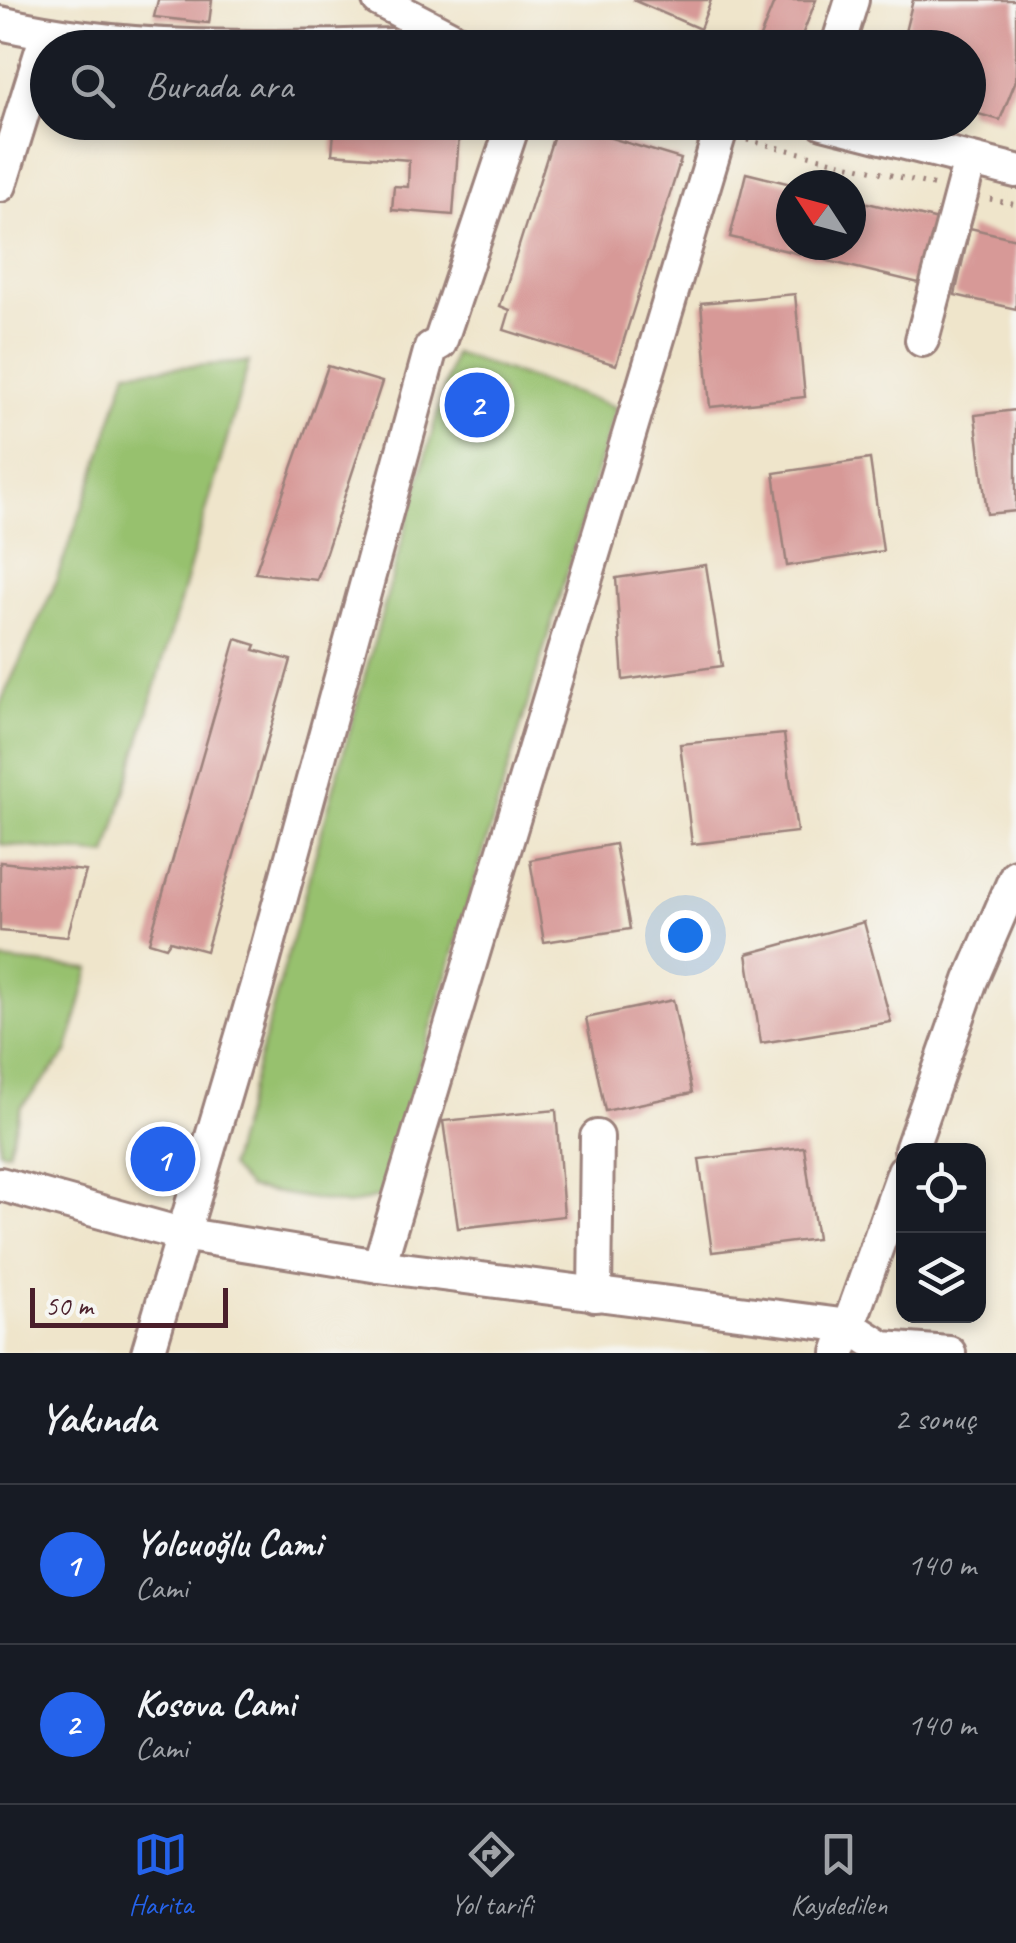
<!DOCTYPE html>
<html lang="tr">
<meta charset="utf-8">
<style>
:root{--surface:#171b24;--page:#242831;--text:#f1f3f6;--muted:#9ea1a6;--line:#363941;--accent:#2563eb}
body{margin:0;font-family:Caveat,sans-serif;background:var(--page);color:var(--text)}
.controls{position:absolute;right:30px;bottom:30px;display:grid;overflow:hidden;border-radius:20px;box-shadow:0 5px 15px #0003}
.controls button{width:90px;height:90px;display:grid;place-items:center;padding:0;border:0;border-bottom:2px solid var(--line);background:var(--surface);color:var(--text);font:50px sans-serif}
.compass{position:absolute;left:776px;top:170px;width:90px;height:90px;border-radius:50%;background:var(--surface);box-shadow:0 5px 15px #0003;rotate:306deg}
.scale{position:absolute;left:30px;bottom:25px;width:198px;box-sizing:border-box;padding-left:10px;border:5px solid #4a1f2b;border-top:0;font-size:28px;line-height:35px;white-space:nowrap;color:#4a1f2b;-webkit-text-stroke:8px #f6f6f2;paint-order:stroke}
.you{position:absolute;left:685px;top:935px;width:35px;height:35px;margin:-25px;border:8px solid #fff;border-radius:50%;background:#1a73e8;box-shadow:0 0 0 15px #1a73e833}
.badge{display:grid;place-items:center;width:65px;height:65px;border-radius:50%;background:var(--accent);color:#fff;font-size:32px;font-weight:700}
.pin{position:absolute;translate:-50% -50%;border:5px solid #fff;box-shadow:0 2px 10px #0006}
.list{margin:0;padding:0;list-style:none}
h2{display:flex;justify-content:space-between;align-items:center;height:130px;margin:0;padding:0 40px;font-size:42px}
h2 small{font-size:32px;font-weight:400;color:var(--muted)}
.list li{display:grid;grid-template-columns:65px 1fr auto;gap:30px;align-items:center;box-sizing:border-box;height:160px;padding:0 40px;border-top:2px solid var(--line)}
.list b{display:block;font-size:38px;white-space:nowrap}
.list p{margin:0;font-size:32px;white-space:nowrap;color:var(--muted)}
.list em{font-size:32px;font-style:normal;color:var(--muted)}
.icon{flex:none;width:55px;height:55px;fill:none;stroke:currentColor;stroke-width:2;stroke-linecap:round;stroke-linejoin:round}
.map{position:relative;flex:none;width:1016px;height:1353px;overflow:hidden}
.search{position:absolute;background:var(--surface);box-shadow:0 5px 15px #0003;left:30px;right:30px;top:30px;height:110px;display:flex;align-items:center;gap:25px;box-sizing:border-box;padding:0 35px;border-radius:55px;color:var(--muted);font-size:38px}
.sheet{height:450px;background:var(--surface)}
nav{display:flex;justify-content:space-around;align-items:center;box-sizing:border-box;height:140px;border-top:2px solid var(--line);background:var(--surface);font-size:28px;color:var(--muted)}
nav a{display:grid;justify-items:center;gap:5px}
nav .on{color:var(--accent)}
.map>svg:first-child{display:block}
.green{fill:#97c16e;stroke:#70704c;stroke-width:2.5}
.building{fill:#d79997}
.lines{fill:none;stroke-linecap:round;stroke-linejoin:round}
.minor-casing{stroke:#9c827b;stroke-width:38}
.path{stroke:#9c827b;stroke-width:5;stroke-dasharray:2.5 8;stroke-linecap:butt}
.minor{stroke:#fff;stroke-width:32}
</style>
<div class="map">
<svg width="1016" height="1353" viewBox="0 0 1016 1353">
<rect width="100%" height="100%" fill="#f6f6f2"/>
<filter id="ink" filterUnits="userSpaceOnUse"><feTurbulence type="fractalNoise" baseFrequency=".01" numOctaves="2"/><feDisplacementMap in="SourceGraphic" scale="20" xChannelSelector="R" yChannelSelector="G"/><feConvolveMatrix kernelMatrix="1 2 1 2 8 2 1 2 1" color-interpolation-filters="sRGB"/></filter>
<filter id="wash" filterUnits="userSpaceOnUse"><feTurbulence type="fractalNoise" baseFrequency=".0048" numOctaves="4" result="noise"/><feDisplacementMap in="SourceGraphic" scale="40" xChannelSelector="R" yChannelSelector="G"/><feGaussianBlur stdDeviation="2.25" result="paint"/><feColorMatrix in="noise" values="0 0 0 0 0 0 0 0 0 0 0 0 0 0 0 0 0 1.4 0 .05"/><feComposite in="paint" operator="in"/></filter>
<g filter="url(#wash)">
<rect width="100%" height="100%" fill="#efe5cb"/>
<!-- green -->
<g class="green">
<polygon points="454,353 616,407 381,1196 348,1205 249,1188 229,1167"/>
<polygon points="249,362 107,855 0,844 0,704 53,589 94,476 127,371"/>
<polygon points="0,960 90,969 67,1053 21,1107 8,1152 0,1151"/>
</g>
<g id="blocks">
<!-- building -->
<g class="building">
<polygon points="158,0 212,0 209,23 154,17"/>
<polygon points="633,0 711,0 700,29"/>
<polygon points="775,0 816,0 797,48 772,48 758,42"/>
<polygon points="913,0 1016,0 1016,80 1000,120 968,111 968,48 901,48"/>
<polygon points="335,122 460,122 453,215 392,210 394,186 408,187 409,160 332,154"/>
<polygon points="558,122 681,159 616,365 504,330 510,310 500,306"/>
<polygon points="746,173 791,184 791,245 851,245 851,199 938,220 923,284 730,237"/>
<polygon points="970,228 1016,239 1016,309 955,295"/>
<polygon points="795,294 805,397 710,407 701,303"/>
<polygon points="328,366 382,382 317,580 255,573"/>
<polygon points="463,381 502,393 491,430 451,418"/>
<polygon points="1016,410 1016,511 987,514 975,415"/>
<polygon points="870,459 883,551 787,566 774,473"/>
<polygon points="706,565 722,666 623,680 616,578"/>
<polygon points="236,639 256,645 254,650 291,660 206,951 170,941 166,947 149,942"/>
<polygon points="784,734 797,832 692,844 680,744"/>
<polygon points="615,844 630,929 544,942 530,860"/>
<polygon points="0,862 86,871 67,937 0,931"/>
<polygon points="864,922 891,1022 761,1043 747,954"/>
<polygon points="673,1000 692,1093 605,1111 586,1018"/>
<polygon points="556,1110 564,1216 458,1228 443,1121"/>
<polygon points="139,1136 194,1145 184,1184 135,1172"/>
<polygon points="804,1147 817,1239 712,1252 699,1159"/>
</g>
</g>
</g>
<g filter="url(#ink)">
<use href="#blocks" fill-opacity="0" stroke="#9c827b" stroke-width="2.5"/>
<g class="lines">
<defs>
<g id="minor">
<polyline points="379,0 455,40"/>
<path d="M0,23C150,58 308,45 461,44"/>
<polyline points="837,48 852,0"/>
<polyline points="823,122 1016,171"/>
<polyline points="0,185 47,34"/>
<polyline points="922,340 970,160"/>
<polyline points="911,1150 971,980 1016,876"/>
<polyline points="0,1184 181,1234 379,1266 849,1326 883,1348 949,1353"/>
<polyline points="379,1266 723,122"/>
<polyline points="595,1295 597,1137"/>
<polyline points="148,1353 257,985 431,348 440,343 514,122"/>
<polyline points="839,1353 904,1171"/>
</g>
</defs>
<!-- minor casing -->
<use href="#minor" class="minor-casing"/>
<!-- path -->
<g class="path">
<polyline points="747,140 936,186"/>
<polyline points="990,199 1016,205"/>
</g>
<!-- minor -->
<use href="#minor" class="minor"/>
</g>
</g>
</svg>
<div class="controls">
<button><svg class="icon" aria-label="locate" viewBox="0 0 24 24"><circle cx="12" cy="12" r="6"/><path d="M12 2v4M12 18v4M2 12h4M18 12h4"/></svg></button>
<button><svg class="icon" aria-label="layers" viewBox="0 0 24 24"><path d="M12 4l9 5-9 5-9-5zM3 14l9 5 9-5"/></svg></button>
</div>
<svg class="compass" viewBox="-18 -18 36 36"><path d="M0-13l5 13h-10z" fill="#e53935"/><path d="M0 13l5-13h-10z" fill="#9ea1a6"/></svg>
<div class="scale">50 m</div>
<div class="you"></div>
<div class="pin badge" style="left:163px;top:1159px">1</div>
<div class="pin badge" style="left:477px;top:405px">2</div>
<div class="search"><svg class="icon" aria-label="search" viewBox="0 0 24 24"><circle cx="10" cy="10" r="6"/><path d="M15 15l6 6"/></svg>Burada ara</div>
</div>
<section class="sheet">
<h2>Yakında<small>2 sonuç</small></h2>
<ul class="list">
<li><span class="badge">1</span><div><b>Yolcuoğlu Cami</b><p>Cami</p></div><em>140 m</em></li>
<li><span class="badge">2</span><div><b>Kosova Cami</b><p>Cami</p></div><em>140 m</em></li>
</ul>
</section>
<nav>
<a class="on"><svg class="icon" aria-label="map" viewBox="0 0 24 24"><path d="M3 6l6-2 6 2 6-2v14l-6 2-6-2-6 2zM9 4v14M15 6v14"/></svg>Harita</a>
<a><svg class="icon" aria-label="directions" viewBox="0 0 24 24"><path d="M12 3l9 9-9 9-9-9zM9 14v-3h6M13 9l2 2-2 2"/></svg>Yol tarifi</a>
<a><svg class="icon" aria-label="saved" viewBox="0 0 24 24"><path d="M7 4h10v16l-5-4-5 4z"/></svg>Kaydedilen</a>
</nav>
